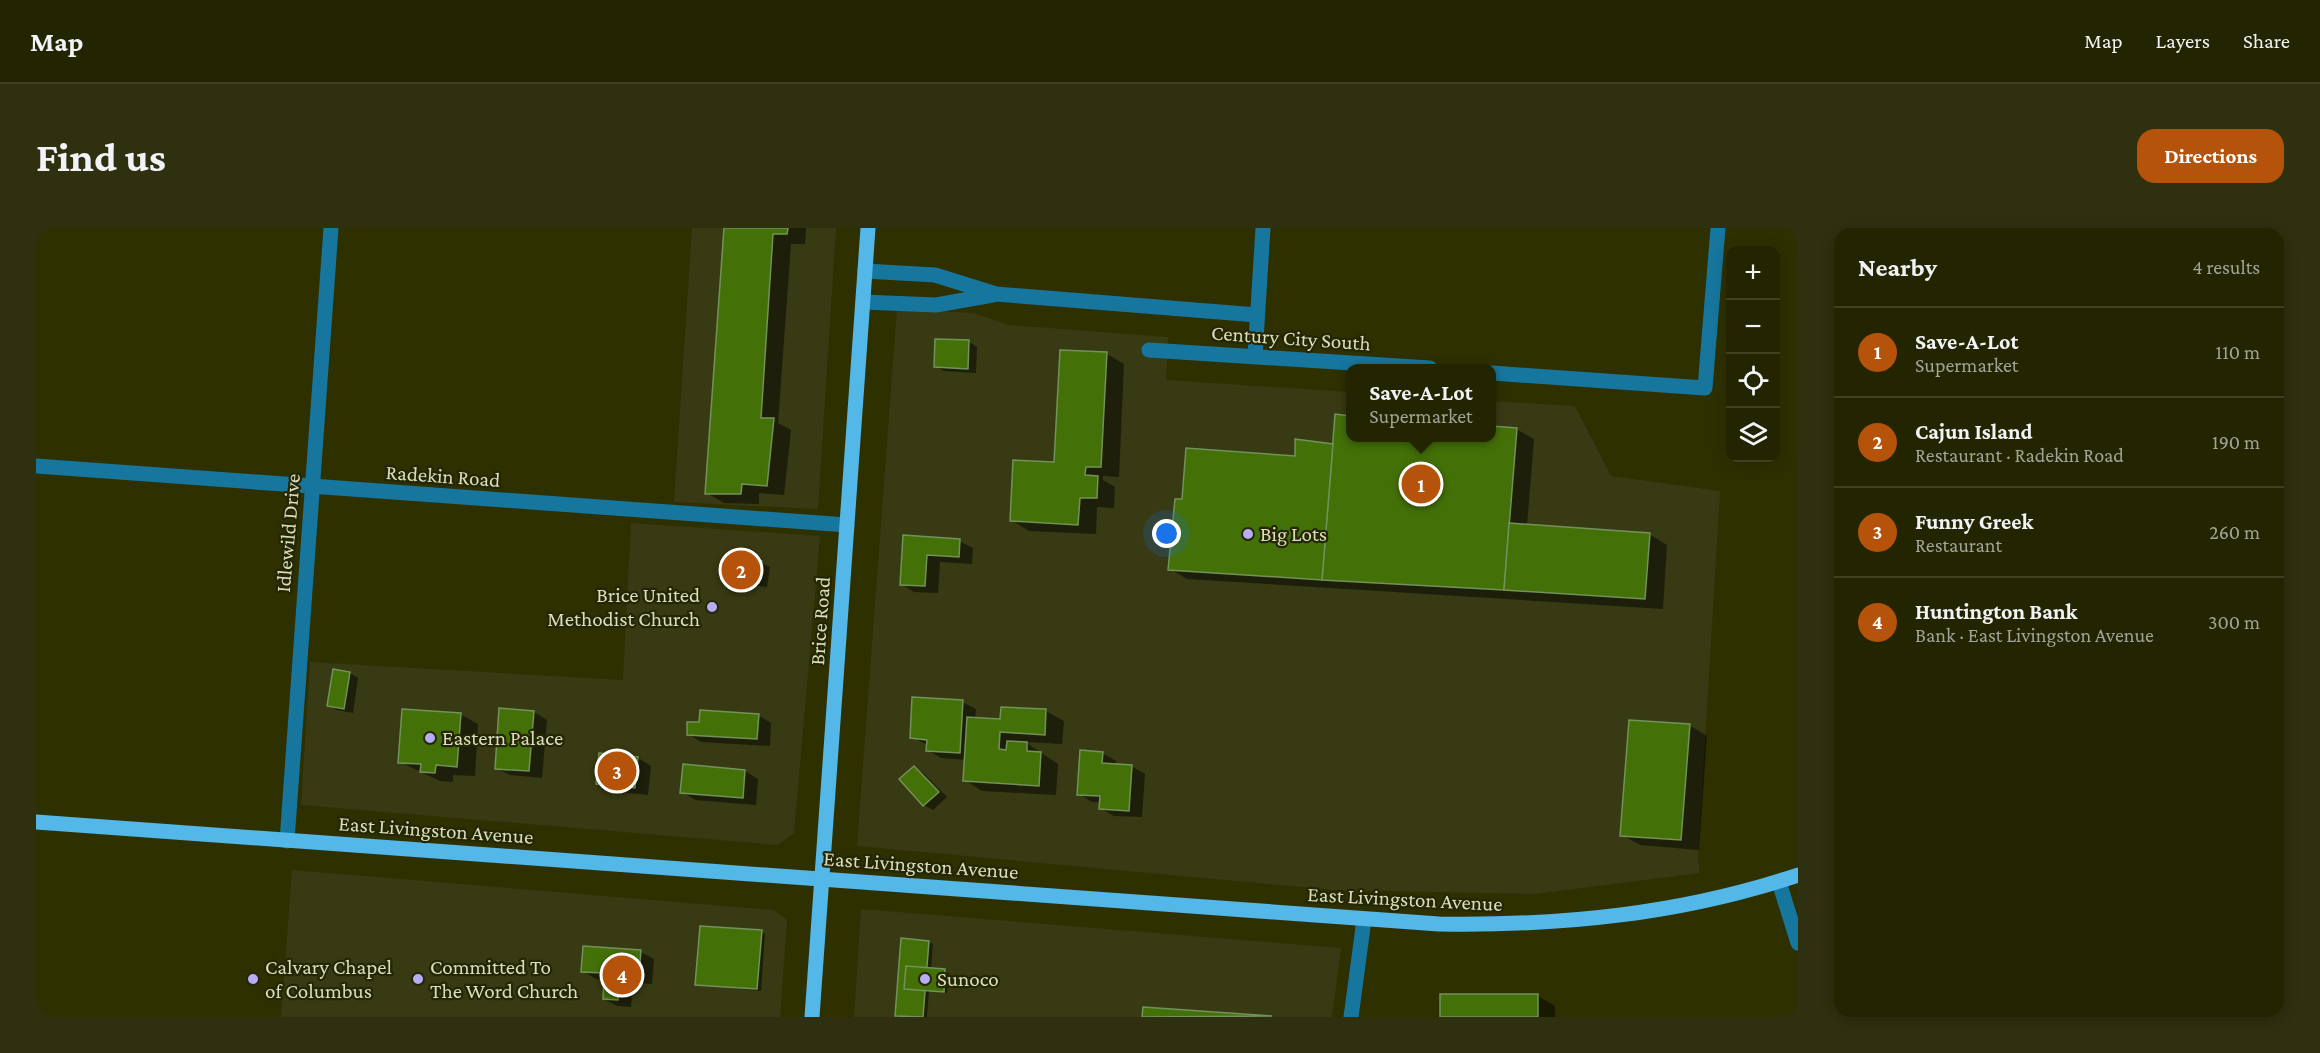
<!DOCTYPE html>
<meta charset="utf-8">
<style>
:root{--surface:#232400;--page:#2f300f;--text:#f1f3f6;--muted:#a3a499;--line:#404122;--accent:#b45309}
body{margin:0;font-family:"Crimson Pro",serif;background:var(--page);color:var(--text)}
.controls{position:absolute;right:18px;top:18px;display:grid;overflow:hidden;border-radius:12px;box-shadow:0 3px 15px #0003}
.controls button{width:54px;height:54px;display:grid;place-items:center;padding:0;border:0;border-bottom:2px solid var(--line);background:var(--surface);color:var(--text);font:30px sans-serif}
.you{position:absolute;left:1131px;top:306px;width:21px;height:21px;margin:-15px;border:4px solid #fff;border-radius:50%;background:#1a73e8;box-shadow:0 0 0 9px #1a73e833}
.badge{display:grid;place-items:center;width:39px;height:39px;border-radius:50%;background:var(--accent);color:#fff;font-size:20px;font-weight:700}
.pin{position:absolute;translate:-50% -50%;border:3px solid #fff;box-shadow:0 2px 6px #0006}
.popup{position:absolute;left:1310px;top:136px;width:150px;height:78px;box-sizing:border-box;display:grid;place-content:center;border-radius:12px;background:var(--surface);filter:drop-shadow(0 2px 4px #0005);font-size:20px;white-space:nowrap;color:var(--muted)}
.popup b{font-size:22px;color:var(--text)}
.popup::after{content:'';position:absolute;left:50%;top:100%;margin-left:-12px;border:12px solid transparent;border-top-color:var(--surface)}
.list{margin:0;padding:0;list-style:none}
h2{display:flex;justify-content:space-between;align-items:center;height:78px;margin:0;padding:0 24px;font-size:26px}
h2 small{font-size:20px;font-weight:400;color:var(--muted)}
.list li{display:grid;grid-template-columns:39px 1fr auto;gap:18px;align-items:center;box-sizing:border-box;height:90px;padding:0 24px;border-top:2px solid var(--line)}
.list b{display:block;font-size:22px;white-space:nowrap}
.list p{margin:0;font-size:20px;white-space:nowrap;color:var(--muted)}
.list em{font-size:20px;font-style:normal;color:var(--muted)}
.icon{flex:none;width:33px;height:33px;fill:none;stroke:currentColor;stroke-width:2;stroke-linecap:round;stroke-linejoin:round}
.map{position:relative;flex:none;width:1762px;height:789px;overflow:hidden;border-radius:18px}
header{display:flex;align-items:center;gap:36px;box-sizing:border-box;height:84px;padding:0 30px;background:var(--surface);border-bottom:2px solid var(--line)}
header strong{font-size:28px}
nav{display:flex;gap:33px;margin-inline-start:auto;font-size:21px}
.intro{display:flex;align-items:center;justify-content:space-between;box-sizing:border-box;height:144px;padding:0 36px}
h1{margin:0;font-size:42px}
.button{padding:15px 27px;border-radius:18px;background:var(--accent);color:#fff;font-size:21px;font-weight:700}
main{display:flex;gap:36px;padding:0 36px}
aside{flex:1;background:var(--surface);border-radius:18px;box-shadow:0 3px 15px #0003}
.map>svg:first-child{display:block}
.built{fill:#383a13}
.shadow{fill:#0007}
.building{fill:#447008;stroke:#73915a;stroke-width:1.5}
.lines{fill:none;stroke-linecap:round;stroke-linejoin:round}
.minor{stroke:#16769d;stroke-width:15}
.major{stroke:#53b7e7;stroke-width:15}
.poi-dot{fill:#b8abf7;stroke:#242604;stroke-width:2}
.labels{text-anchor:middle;stroke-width:4.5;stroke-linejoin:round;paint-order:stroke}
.street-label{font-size:21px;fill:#dadebd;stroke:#242604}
.poi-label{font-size:21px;fill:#dadebd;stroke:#242604;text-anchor:start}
</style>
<header>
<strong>Map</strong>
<nav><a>Map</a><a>Layers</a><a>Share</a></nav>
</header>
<div class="intro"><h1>Find us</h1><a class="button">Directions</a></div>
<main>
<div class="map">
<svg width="1762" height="789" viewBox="0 0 1762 789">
<rect width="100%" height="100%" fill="#2f3000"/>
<!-- built -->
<g class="built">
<polygon points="656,0 800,0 782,281 638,274"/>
<polygon points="861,81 938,85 972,97 1132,109 1130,152 1314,164 1314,210 1456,210 1456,173 1539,178 1575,248 1684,263 1662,629 1664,645 1499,666 1299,662 821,618"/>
<polygon points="595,295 784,308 758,605 742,617 265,577 274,434 587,452"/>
<polygon points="256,642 738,682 751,692 744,789 245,789"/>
<polygon points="825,681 1305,720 1296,789 818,789"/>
</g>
<!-- shadow -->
<g class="shadow">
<polygon points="689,0 770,0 769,16 755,16 742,195 755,202 748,267 723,265 723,276 688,275 671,265"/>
<polygon points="933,114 941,119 940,145 908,143 899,138"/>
<polygon points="1071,126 1088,136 1083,249 1067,248 1067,252 1079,259 1078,280 1061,279 1060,306 993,303 975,292 1019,236"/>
<polygon points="1300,188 1314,189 1314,210 1456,210 1456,199 1480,201 1498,211 1491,298 1613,306 1631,317 1627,381 1151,351 1134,341 1147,273 1298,217"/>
<polygon points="868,309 923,313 937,320 936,336 904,334 902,365 878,364 865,356"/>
<polygon points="725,335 734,339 731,359 695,355 687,350"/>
<polygon points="314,445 322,450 317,485 301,482 293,477"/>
<polygon points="926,474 940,481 939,491 966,493 1010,483 1028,493 1026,516 989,514 1022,536 1020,567 946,563 929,552 930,532 905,530 891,522 892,517 875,509"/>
<polygon points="498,484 511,492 506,550 474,547 460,540"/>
<polygon points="424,486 442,496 439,548 417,547 417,554 404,553 364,534"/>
<polygon points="722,487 735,495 734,518 665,514 652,506"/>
<polygon points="1653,497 1671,508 1663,622 1604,617 1586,607"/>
<polygon points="1066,525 1080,533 1080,538 1095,538 1109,546 1106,589 1078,588 1064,580 1065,574 1056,574 1043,566"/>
<polygon points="602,530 615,538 612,567 575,563 562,556"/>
<polygon points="878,540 887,545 911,569 897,582 888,577"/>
<polygon points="709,543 722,551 720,577 659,572 646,564"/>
<polygon points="725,704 729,706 725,763 661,756"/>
<polygon points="893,714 897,716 895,741 913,745 911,765 893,763 891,789 863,789 861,788"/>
<polygon points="605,724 618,731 616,756 597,755 595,779 581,778 568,771 569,751 560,751 547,743"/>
<polygon points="1502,768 1519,778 1519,789 1406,789"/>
<polygon points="1108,781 1227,789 1107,789"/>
</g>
<!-- building -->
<g class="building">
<polygon points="688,0 752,0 751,6 737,6 725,190 738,190 731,258 706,256 705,266 669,266"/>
<polygon points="899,111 933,112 932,141 898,139"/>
<polygon points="1024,122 1071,124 1065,239 1050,239 1049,247 1062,248 1061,270 1044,270 1042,297 974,293 977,232 1018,234"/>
<polygon points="1299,186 1314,188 1314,210 1456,210 1456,198 1481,200 1468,362 1286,352"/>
<polygon points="1259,211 1297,216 1286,352 1132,342 1139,271 1146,271 1150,220 1259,228"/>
<polygon points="1473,295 1614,305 1609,371 1468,362"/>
<polygon points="867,307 924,311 923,329 891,327 889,358 864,357"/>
<polygon points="688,330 726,333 723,355 685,351"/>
<polygon points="297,441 314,444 308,481 291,478"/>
<polygon points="876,469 927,472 924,525 890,523 891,512 874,510"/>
<polygon points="965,479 1010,481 1009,507 964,504 963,521 970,522 971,513 991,514 991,523 1005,524 1003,558 927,553 931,489 964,491"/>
<polygon points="463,480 498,483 493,543 459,541"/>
<polygon points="366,481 425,485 421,539 400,537 399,545 384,544 385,536 362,535"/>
<polygon points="664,482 723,486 721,511 651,507 651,494 663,494"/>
<polygon points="1593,492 1654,496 1645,612 1584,608"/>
<polygon points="1044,522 1067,524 1066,535 1096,537 1093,583 1063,581 1064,568 1041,567"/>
<polygon points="563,525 602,529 599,560 560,556"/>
<polygon points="647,536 709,542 707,570 644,565"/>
<polygon points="878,538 903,564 887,578 863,551"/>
<polygon points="664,698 726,702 721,761 659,757"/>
<polygon points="865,710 893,713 887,789 859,788"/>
<polygon points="547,718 605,722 603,749 584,748 582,772 567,771 568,745 545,744"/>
<polygon points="870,738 909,741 908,764 868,761"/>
<rect x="1404" y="766" width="98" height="23"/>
<polygon points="1107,779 1236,788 1106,789"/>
</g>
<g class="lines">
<!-- minor -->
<g class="minor">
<polyline points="829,43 899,47 960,66 1221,87"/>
<polyline points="827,74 900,77 957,67"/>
<polyline points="1113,122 1394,140"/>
<polyline points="1219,128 1227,0"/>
<polyline points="1456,145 1669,160 1682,0"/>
<polyline points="0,238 811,297"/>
<polyline points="251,613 295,0"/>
<polyline points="1743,654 1762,715"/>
<polyline points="1315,789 1328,692"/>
</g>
<!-- major -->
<g class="major">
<path d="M0,594L1403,696C1526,698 1645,686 1762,647"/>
<polyline points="776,789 832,0"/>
</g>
</g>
<!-- markers -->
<g class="poi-dot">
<circle cx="1212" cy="306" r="6"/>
<circle cx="676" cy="379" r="6"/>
<circle cx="394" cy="510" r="6"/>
<circle cx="217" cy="751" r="6"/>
<circle cx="382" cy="751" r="6"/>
<circle cx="889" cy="751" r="6"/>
</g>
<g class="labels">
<!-- street labels -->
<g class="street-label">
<text transform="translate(1255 110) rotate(4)" y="7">Century City South</text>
<text transform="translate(407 248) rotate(4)" y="7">Radekin Road</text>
<text transform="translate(252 305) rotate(-85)" y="7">Idlewild Drive</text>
<text transform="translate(784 393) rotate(-86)" y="7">Brice Road</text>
<text transform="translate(400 602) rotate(4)" y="7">East Livingston Avenue</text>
<text transform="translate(885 637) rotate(4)" y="7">East Livingston Avenue</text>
<text transform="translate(1369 671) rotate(3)" y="7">East Livingston Avenue</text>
</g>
<!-- poi labels -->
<g class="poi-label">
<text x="1224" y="313">Big Lots</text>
<text x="664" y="374" text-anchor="end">Brice United<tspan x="664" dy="24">Methodist Church</tspan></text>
<text x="406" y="517">Eastern Palace</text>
<text x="229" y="746">Calvary Chapel<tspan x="229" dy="24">of Columbus</tspan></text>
<text x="394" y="746">Committed To<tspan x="394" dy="24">The Word Church</tspan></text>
<text x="901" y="758">Sunoco</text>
</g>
</g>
</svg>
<div class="controls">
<button>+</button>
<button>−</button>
<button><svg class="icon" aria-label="locate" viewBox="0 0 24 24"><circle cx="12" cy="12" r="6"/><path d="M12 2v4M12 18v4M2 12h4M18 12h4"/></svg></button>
<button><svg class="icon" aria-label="layers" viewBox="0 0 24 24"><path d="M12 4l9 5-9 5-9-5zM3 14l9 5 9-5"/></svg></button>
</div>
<div class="you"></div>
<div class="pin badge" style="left:1385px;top:256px">1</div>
<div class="popup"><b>Save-A-Lot</b>Supermarket</div>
<div class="pin badge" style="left:705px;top:342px">2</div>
<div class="pin badge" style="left:581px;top:543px">3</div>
<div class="pin badge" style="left:586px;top:747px">4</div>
</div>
<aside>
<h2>Nearby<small>4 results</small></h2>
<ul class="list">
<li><span class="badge">1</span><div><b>Save-A-Lot</b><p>Supermarket</p></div><em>110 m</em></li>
<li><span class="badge">2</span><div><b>Cajun Island</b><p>Restaurant · Radekin Road</p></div><em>190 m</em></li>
<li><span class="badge">3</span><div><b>Funny Greek</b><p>Restaurant</p></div><em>260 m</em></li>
<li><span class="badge">4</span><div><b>Huntington Bank</b><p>Bank · East Livingston Avenue</p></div><em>300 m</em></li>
</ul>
</aside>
</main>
